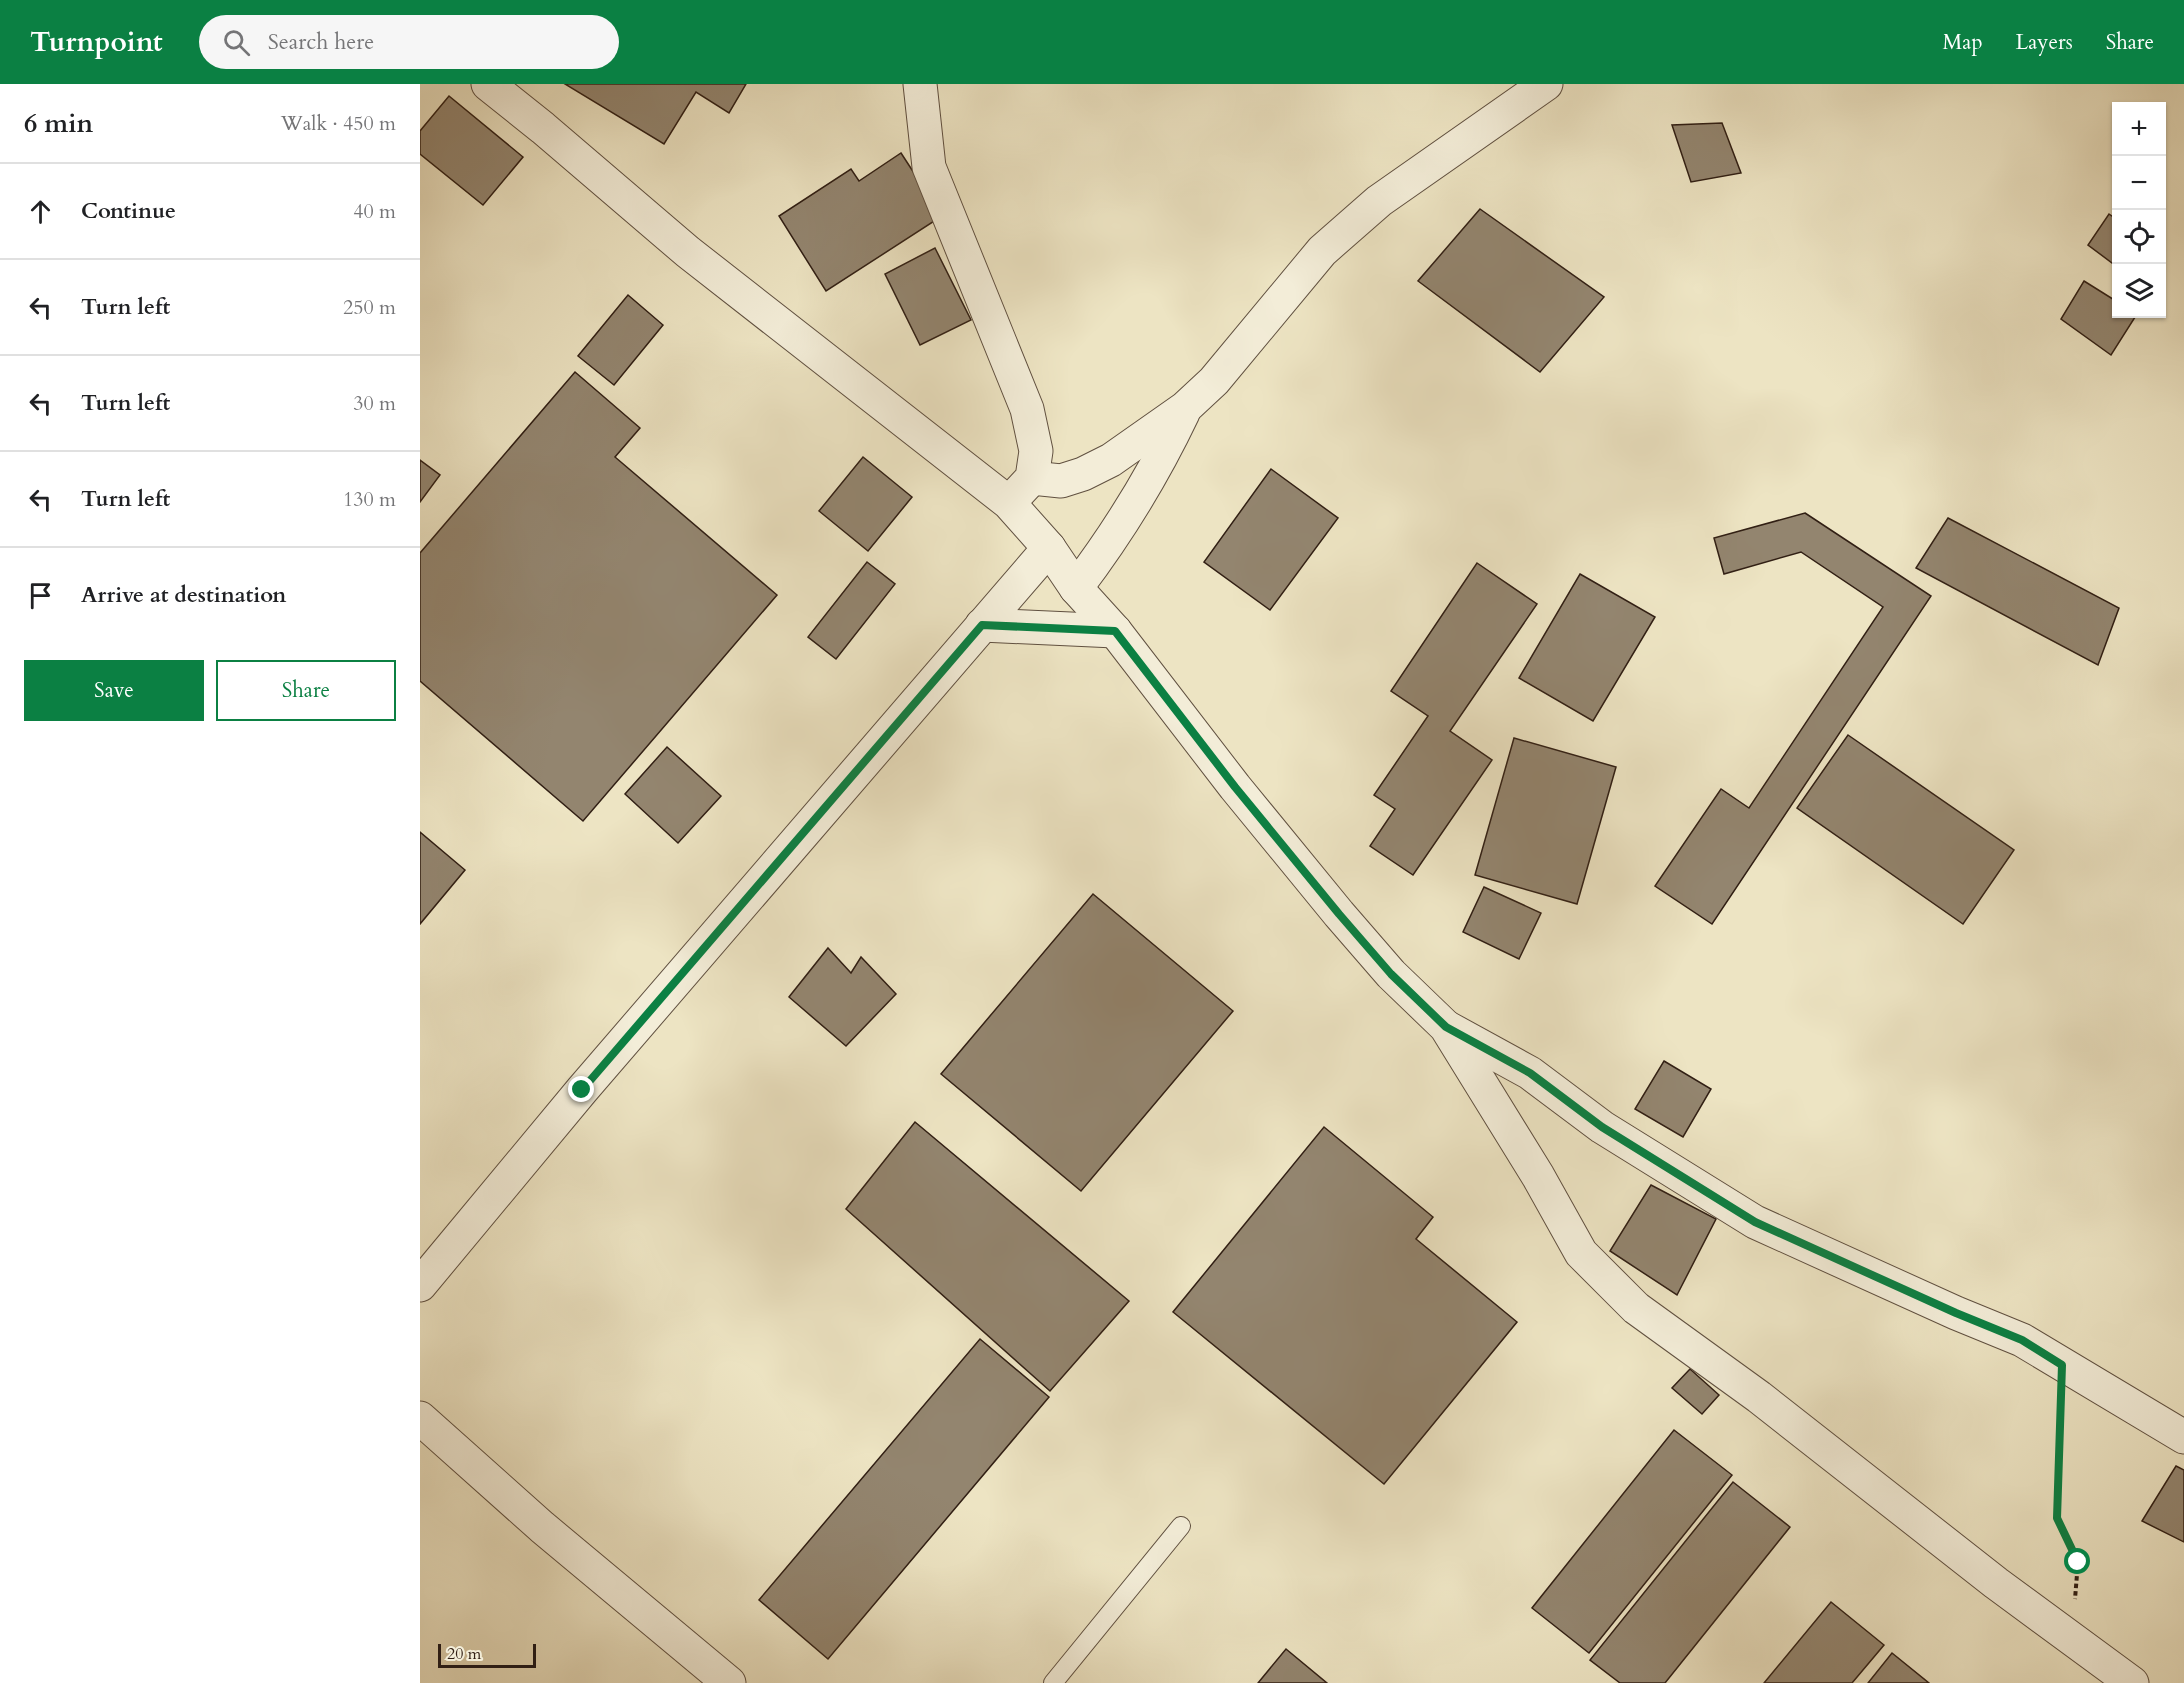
<!DOCTYPE html>
<meta charset="utf-8">
<style>
:root{--surface:#fff;--page:#f6f6f6;--text:#202124;--muted:#757577;--line:#e0e0e0;--accent:#0b8043}
body{margin:0;font-family:Cardo,serif;background:var(--page);color:var(--text)}
.controls{position:absolute;right:18px;top:18px;display:grid;overflow:hidden;border-radius:0px;box-shadow:0 2px 4px #0004}
.controls button{width:54px;height:54px;display:grid;place-items:center;padding:0;border:0;border-bottom:2px solid var(--line);background:var(--surface);color:var(--text);font:30px sans-serif}
.scale{position:absolute;left:18px;bottom:15px;width:98px;box-sizing:border-box;padding-left:6px;border:3px solid #311f14;border-top:0;font-size:16px;line-height:21px;white-space:nowrap;color:#311f14;-webkit-text-stroke:4px #f3edd8;paint-order:stroke}
.stop{position:absolute;width:18px;height:18px;margin:-14px;border:4px solid #0b8043;border-radius:50%;background:#fff}
.stop.end{background:#0b8043;border-color:#fff;box-shadow:0 2px 6px #0008}
.list{margin:0;padding:0;list-style:none}
h2{display:flex;justify-content:space-between;align-items:center;height:78px;margin:0;padding:0 24px;font-size:26px}
h2 small{font-size:20px;font-weight:400;color:var(--muted)}
.list li{display:grid;grid-template-columns:39px 1fr auto;gap:18px;align-items:center;box-sizing:border-box;height:96px;padding:0 24px;border-top:2px solid var(--line)}
.list b{display:block;font-size:22px;white-space:nowrap}
.list em{font-size:20px;font-style:normal;color:var(--muted)}
.actions{display:flex;gap:12px;padding:18px 24px}
.actions a{flex:1;padding:14px 0;border:2px solid var(--accent);border-radius:0px;text-align:center;font-size:21px;color:var(--accent)}
.actions .main{background:var(--accent);color:#fff}
.icon{flex:none;width:33px;height:33px;fill:none;stroke:currentColor;stroke-width:2;stroke-linecap:round;stroke-linejoin:round}
.map{position:relative;flex:none;width:1764px;height:1599px;overflow:hidden}
header{display:flex;align-items:center;gap:36px;box-sizing:border-box;height:84px;padding:0 30px;background:var(--accent);color:#fff}
header strong{font-size:28px}
nav{display:flex;gap:33px;margin-inline-start:auto;font-size:21px}
.search{width:420px;height:54px;background:var(--page);display:flex;align-items:center;gap:15px;box-sizing:border-box;padding:0 21px;border-radius:33px;color:var(--muted);font-size:22px}
main{display:flex}
aside{flex:1;background:var(--surface)}
.map>svg:first-child{display:block}
.building{fill:#93856f;stroke:#311f14;stroke-width:1.5}
.lines{fill:none;stroke-linecap:round;stroke-linejoin:round}
.lane-casing{stroke:#605040;stroke-width:20}
.street-casing{stroke:#605040;stroke-width:35}
.path{stroke:#311f14;stroke-width:4;stroke-dasharray:4.5 3;stroke-linecap:butt}
.lane{stroke:#f3edd8;stroke-width:18}
.street{stroke:#f3edd8;stroke-width:33}
.route{stroke:#0b8043;stroke-width:8}
</style>
<header>
<strong>Turnpoint</strong>
<div class="search"><svg class="icon" aria-label="search" viewBox="0 0 24 24"><circle cx="10" cy="10" r="6"/><path d="M15 15l6 6"/></svg>Search here</div>
<nav><a>Map</a><a>Layers</a><a>Share</a></nav>
</header>
<main>
<aside>
<h2>6 min<small>Walk · 450 m</small></h2>
<ul class="list">
<li><svg class="icon" aria-label="ahead" viewBox="0 0 24 24"><path d="M12 20V5M6 11l6-6 6 6"/></svg><div><b>Continue</b></div><em>40 m</em></li>
<li><svg class="icon" aria-label="left" viewBox="0 0 24 24"><path d="M17 20v-9H6M10 6l-5 5 5 5"/></svg><div><b>Turn left</b></div><em>250 m</em></li>
<li><svg class="icon" aria-label="left" viewBox="0 0 24 24"><path d="M17 20v-9H6M10 6l-5 5 5 5"/></svg><div><b>Turn left</b></div><em>30 m</em></li>
<li><svg class="icon" aria-label="left" viewBox="0 0 24 24"><path d="M17 20v-9H6M10 6l-5 5 5 5"/></svg><div><b>Turn left</b></div><em>130 m</em></li>
<li><svg class="icon" aria-label="arrive" viewBox="0 0 24 24"><path d="M6 21V4h12l-3 4 3 4H6"/></svg><div><b>Arrive at destination</b></div></li>
</ul>
<div class="actions"><a class="main">Save</a><a>Share</a></div>
</aside>
<div class="map">
<svg width="1764" height="1599" viewBox="0 0 1764 1599">
<rect width="100%" height="100%" fill="#ede4c3"/>
<filter id="stains"><feTurbulence type="fractalNoise" baseFrequency=".00333" numOctaves="4"/><feColorMatrix values="0 0 0 0 .2 0 0 0 0 .09 0 0 0 0 .02 0 0 0 .5 -.17"/></filter>
<radialGradient id="worn" r=".72"><stop offset=".6" stop-color="#630" stop-opacity="0"/><stop offset="1" stop-color="#630" stop-opacity=".3"/></radialGradient>
<!-- building -->
<g class="building">
<polygon points="145,0 326,0 309,29 276,8 244,60"/>
<polygon points="29,12 103,73 63,121 0,70 0,47"/>
<polygon points="1302,39 1321,89 1271,98 1252,41"/>
<polygon points="481,69 522,132 406,207 359,132 431,85 439,97"/>
<polygon points="1060,125 1184,213 1120,288 998,197"/>
<polygon points="1689,130 1696,135 1696,182 1668,161"/>
<polygon points="515,164 551,236 500,261 465,190"/>
<polygon points="1664,197 1696,217 1696,230 1717,230 1691,271 1641,235"/>
<polygon points="208,211 243,241 194,301 158,272"/>
<polygon points="155,288 220,344 195,373 357,511 163,737 0,597 0,469"/>
<polygon points="443,373 492,413 448,467 399,427"/>
<polygon points="0,376 20,391 0,418"/>
<polygon points="851,385 918,434 850,526 784,478"/>
<polygon points="1385,429 1511,512 1292,840 1235,802 1301,705 1329,724 1463,523 1381,468 1304,490 1294,454"/>
<polygon points="1528,434 1699,524 1678,581 1496,484"/>
<polygon points="447,478 475,500 416,575 388,553"/>
<polygon points="1057,479 1117,520 1030,647 1072,676 993,791 950,762 975,725 954,711 1008,632 971,607"/>
<polygon points="1160,490 1235,533 1173,637 1099,594"/>
<polygon points="1428,651 1594,766 1543,840 1377,724"/>
<polygon points="1094,654 1196,683 1157,820 1055,791"/>
<polygon points="247,663 301,712 258,759 205,710"/>
<polygon points="0,748 45,786 0,840"/>
<polygon points="1064,803 1121,829 1099,875 1043,848"/>
<polygon points="673,810 813,927 661,1107 521,990"/>
<polygon points="408,864 431,889 441,873 476,910 426,962 369,913"/>
<polygon points="1244,977 1291,1005 1263,1053 1215,1025"/>
<polygon points="495,1038 709,1217 630,1307 426,1125"/>
<polygon points="904,1043 1013,1133 996,1155 1097,1238 964,1400 753,1228"/>
<polygon points="1231,1101 1296,1135 1257,1211 1190,1167"/>
<polygon points="560,1255 629,1313 408,1575 339,1516"/>
<polygon points="1270,1285 1299,1311 1282,1330 1252,1304"/>
<polygon points="1254,1346 1312,1391 1169,1569 1112,1524"/>
<polygon points="1756,1382 1764,1386 1764,1458 1722,1437"/>
<polygon points="1313,1398 1370,1443 1245,1599 1200,1599 1170,1576"/>
<polygon points="1411,1518 1464,1561 1432,1599 1344,1599"/>
<polygon points="866,1565 907,1599 838,1599"/>
<polygon points="1472,1569 1509,1599 1448,1599"/>
</g>
<g class="lines">
<defs>
<polyline id="lane" points="633,1599 761,1442"/>
<g id="street">
<polyline points="68,0 123,44 268,168 589,419 629,464 656,504 695,547 815,703 919,830 971,890 1026,943 1118,1092 1161,1169 1216,1224 1339,1313 1576,1499 1712,1599"/>
<polyline points="500,0 509,83 607,325 616,367 612,394 598,409"/>
<polyline points="612,394 641,397 663,390 691,376 765,324 794,297 902,167 959,117 1126,0"/>
<path d="M656,504C697,450 734,390 763,329"/>
<polyline points="562,541 695,547"/>
<polyline points="1028,944 1110,989 1182,1043 1335,1138 1536,1229 1602,1256 1764,1353"/>
<polyline points="0,1201 162,1006 629,464"/>
<polyline points="0,1334 122,1443 309,1599"/>
</g>
</defs>
<!-- lane casing -->
<use href="#lane" class="lane-casing"/>
<!-- street casing -->
<use href="#street" class="street-casing"/>
<!-- path -->
<polyline class="path" points="1641,1317 1637,1434 1658,1478 1655,1515"/>
<!-- lane -->
<use href="#lane" class="lane"/>
<!-- street -->
<use href="#street" class="street"/>
</g>
<g class="lines">
<!-- route -->
<polyline class="route" points="162,1006 562,541 695,547 815,703 919,830 971,890 1026,943 1110,989 1182,1043 1335,1138 1536,1229 1602,1256 1642,1281 1637,1434 1658,1478"/>
</g>
<rect width="100%" height="100%" filter="url(#stains)"/>
<rect width="100%" height="100%" fill="url(#worn)"/>
</svg>
<div class="controls">
<button>+</button>
<button>−</button>
<button><svg class="icon" aria-label="locate" viewBox="0 0 24 24"><circle cx="12" cy="12" r="6"/><path d="M12 2v4M12 18v4M2 12h4M18 12h4"/></svg></button>
<button><svg class="icon" aria-label="layers" viewBox="0 0 24 24"><path d="M12 4l9 5-9 5-9-5zM3 14l9 5 9-5"/></svg></button>
</div>
<div class="scale">20 m</div>
<div class="stop" style="left:1658px;top:1478px"></div>
<div class="stop end" style="left:162px;top:1006px"></div>
</div>
</main>
